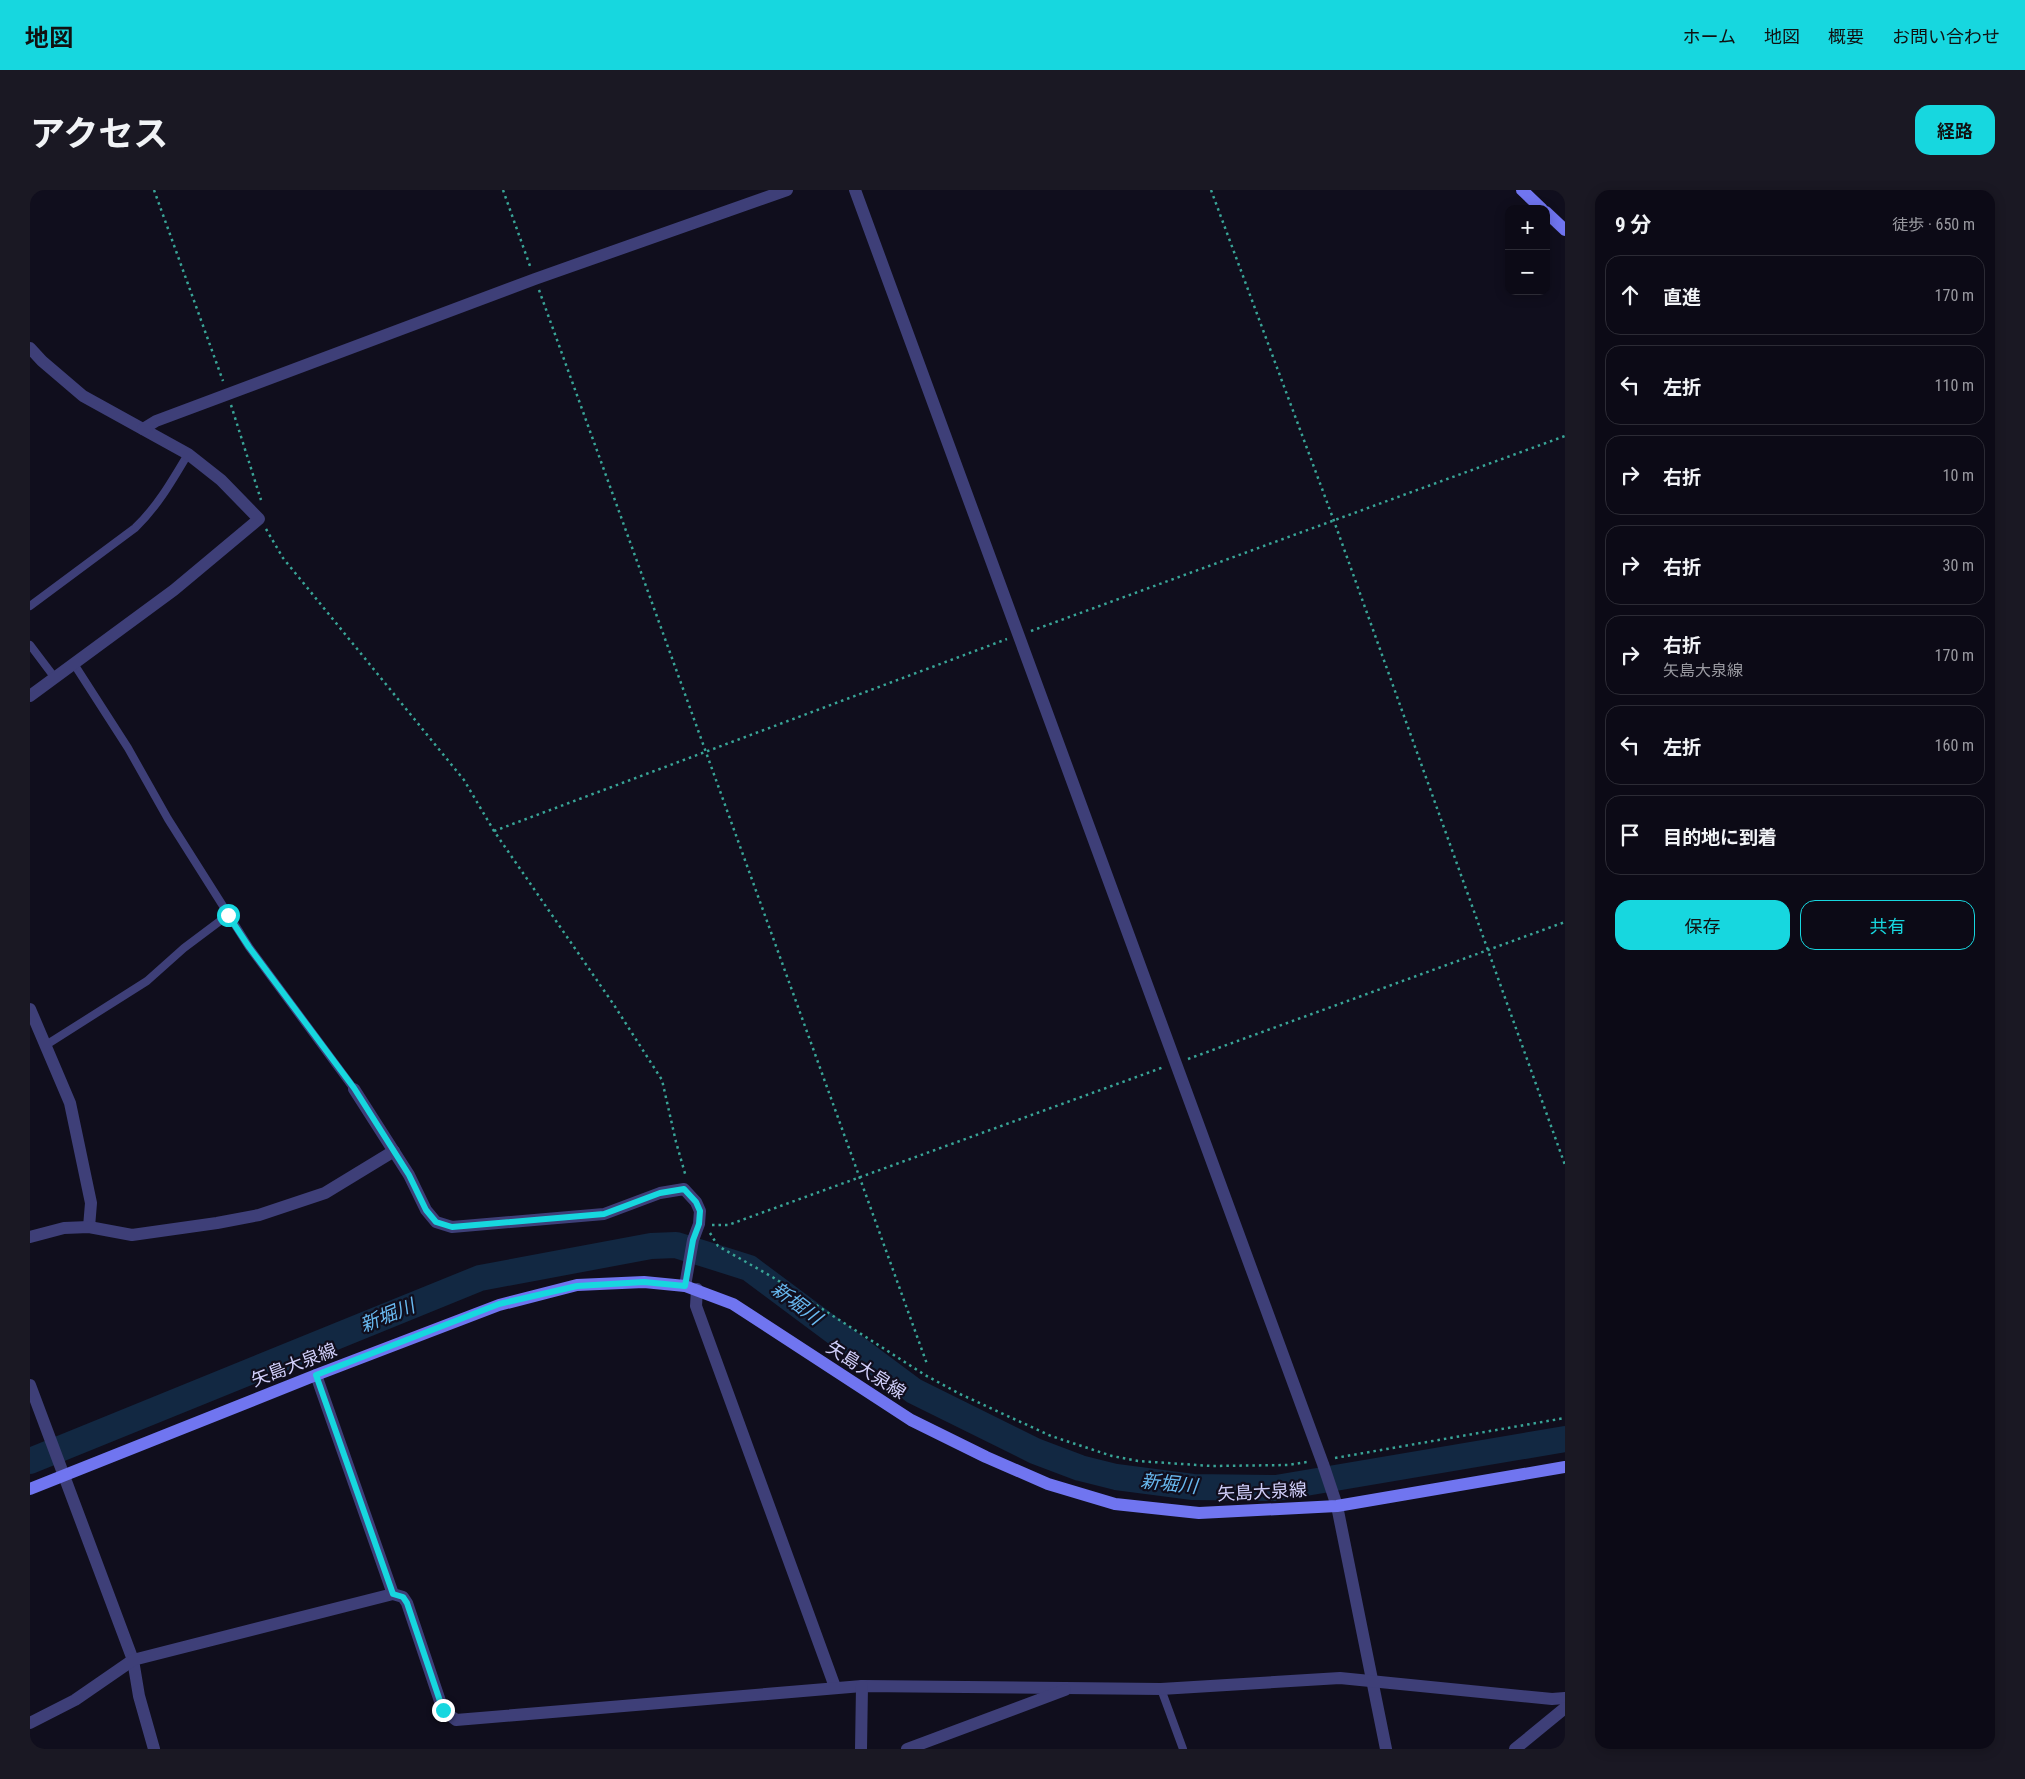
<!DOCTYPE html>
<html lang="ja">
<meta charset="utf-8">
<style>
:root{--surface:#0c0a16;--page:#1a1823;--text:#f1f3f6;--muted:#9a9aa1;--line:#2c2b35;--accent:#17d7df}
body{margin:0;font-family:"Roboto Condensed","Noto Sans JP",sans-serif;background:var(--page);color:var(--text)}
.controls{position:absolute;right:15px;top:15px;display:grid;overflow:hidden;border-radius:10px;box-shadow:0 2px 12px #0003}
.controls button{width:45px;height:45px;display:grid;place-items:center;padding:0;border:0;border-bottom:1px solid var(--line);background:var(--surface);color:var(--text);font:25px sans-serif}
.stop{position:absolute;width:15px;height:15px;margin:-11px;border:4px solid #17d7df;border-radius:50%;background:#fff}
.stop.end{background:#17d7df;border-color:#fff;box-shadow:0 1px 5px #0008}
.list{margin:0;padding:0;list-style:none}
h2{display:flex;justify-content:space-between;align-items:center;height:65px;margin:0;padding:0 20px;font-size:21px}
h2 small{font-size:16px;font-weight:400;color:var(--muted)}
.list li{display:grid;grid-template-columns:32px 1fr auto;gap:15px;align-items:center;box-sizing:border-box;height:80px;margin:0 10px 10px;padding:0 10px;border:1px solid var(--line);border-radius:15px}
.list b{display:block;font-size:19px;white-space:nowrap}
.list p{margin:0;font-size:16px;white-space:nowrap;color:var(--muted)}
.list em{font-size:16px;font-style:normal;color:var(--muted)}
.actions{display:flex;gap:10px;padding:15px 20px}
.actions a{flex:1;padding:11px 0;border:1px solid var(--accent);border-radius:15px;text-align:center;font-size:18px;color:var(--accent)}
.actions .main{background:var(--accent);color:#111}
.icon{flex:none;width:28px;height:28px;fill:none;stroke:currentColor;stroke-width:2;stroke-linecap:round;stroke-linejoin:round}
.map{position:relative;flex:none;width:1535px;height:1559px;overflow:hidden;border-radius:15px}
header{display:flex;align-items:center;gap:30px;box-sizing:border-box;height:70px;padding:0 25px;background:var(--accent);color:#111}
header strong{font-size:24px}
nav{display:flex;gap:28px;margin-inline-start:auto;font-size:18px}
.intro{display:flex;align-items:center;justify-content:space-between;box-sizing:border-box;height:120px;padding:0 30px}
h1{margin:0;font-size:35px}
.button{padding:12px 22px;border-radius:15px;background:var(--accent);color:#111;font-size:18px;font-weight:700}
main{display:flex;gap:30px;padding:0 30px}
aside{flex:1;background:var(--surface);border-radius:15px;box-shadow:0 2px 12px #0003}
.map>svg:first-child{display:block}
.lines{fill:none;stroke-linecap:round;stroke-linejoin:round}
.river{stroke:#122842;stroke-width:26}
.path{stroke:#39a497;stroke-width:2.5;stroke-dasharray:2.5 4;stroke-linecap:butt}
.lane{stroke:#3e3f78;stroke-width:8}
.street{stroke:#3e3f78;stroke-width:12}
.secondary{stroke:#7075f0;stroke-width:12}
.route{stroke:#17d7df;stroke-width:6}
.labels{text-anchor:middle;stroke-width:4.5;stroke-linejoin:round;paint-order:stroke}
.street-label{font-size:18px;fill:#d1cffa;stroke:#100e1d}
.water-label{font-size:19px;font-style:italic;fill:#68b9f0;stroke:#100e1d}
</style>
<header>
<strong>地図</strong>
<nav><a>ホーム</a><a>地図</a><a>概要</a><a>お問い合わせ</a></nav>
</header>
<div class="intro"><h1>アクセス</h1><a class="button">経路</a></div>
<main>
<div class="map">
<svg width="1535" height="1559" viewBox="0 0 1535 1559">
<rect width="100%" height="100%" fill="#100e1d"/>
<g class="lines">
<!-- river -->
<polyline class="river" points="0,1271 450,1088 621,1056 646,1055 719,1078 884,1201 1005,1261 1050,1278 1086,1287 1163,1297 1246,1298 1535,1249"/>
<!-- path -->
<g class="path">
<polyline points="124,0 193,191"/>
<polyline points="473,0 500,76"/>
<polyline points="1181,0 1304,331 1535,975"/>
<polyline points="509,100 897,1174"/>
<polyline points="201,215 231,310"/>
<polyline points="236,339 253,368 434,590 464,641 584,815 632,890 646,952 656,987"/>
<polyline points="1001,441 1535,246"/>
<polyline points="464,641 977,449"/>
<polyline points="1158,869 1535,732"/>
<polyline points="682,1035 698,1035 1134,877"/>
<polyline points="680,1043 688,1056 744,1088 895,1185 930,1204 1021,1246 1082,1266 1108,1271 1182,1276 1258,1275 1277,1272"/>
<polyline points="1305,1268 1535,1228"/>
</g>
<!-- lane -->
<g class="lane">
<path d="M0,416L105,338C127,317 142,291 158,264"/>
<polyline points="0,455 25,488"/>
<polyline points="44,474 98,558 138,629 219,757 324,899"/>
<polyline points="16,855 117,791 154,758 198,725"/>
<polyline points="1131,1499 1153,1559"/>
</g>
<!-- street -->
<g class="street">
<polyline points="825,0 1293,1274 1307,1316 1356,1559"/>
<polyline points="0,158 12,171 53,206 158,264 191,290 229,329 144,400 0,506"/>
<polyline points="113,239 126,231 505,89 757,0"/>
<polyline points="0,819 40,913 61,1013 59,1037"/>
<polyline points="324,899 379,985 396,1020 406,1032 422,1037 574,1024 630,1003 654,999 666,1012 670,1021 669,1034 663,1050 655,1096"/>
<polyline points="0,1047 34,1038 59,1037 102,1045 187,1033 229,1025 295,1003 364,961"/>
<polyline points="667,1099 666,1116 805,1497"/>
<polyline points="286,1185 363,1404"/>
<polyline points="0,1195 103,1470 109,1506 124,1559"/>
<polyline points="0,1533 45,1510 103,1470 363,1404 373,1407 377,1413 413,1520 426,1530 832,1496 1131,1499 1310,1488 1522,1509 1535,1508"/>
<polyline points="831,1559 832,1496"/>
<polyline points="877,1559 1035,1500"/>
<polyline points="1485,1559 1535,1518"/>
</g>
<!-- secondary -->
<g class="secondary">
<polyline points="1492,0 1512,19"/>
<polyline points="1516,22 1535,40"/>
<polyline points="0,1299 286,1185 469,1115 547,1095 614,1092 655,1096 703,1114 881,1230 956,1267 1018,1294 1085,1314 1169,1323 1307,1316 1535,1277"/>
</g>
</g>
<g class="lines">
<!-- route -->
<polyline class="route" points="198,725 219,757 324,898 379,985 396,1020 406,1032 422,1037 574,1024 630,1003 654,999 666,1012 670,1021 669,1034 663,1050 655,1096 614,1092 547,1096 469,1114 286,1185 363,1404 373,1407 377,1413 413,1520"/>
</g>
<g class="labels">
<!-- street labels -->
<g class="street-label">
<text transform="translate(264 1175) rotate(-21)" y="6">矢島大泉線</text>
<text transform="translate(836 1180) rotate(33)" y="6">矢島大泉線</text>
<text transform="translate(1232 1302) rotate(-3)" y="6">矢島大泉線</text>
</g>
<!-- water labels -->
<g class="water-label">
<text transform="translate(767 1113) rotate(37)" y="7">新堀川</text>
<text transform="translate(357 1125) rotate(-22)" y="7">新堀川</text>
<text transform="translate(1139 1293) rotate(6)" y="7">新堀川</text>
</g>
</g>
</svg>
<div class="controls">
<button>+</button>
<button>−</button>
</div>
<div class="stop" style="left:198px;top:725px"></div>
<div class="stop end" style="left:413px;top:1520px"></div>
</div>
<aside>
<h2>9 分<small>徒歩 · 650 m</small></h2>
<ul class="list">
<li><svg class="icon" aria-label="ahead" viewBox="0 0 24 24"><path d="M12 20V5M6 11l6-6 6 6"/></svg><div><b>直進</b></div><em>170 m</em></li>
<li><svg class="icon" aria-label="left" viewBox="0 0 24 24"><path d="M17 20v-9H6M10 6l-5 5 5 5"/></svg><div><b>左折</b></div><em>110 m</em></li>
<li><svg class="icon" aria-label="right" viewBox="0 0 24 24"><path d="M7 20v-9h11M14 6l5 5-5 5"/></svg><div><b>右折</b></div><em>10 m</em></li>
<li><svg class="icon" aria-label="right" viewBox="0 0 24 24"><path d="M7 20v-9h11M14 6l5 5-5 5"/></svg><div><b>右折</b></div><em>30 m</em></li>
<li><svg class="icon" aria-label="right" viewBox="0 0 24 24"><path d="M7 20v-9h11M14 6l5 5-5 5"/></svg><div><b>右折</b><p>矢島大泉線</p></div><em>170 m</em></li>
<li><svg class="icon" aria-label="left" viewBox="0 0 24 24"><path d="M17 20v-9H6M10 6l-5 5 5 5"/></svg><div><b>左折</b></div><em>160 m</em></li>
<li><svg class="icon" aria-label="arrive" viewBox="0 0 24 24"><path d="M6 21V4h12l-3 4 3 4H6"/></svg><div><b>目的地に到着</b></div></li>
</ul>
<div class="actions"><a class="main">保存</a><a>共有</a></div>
</aside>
</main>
